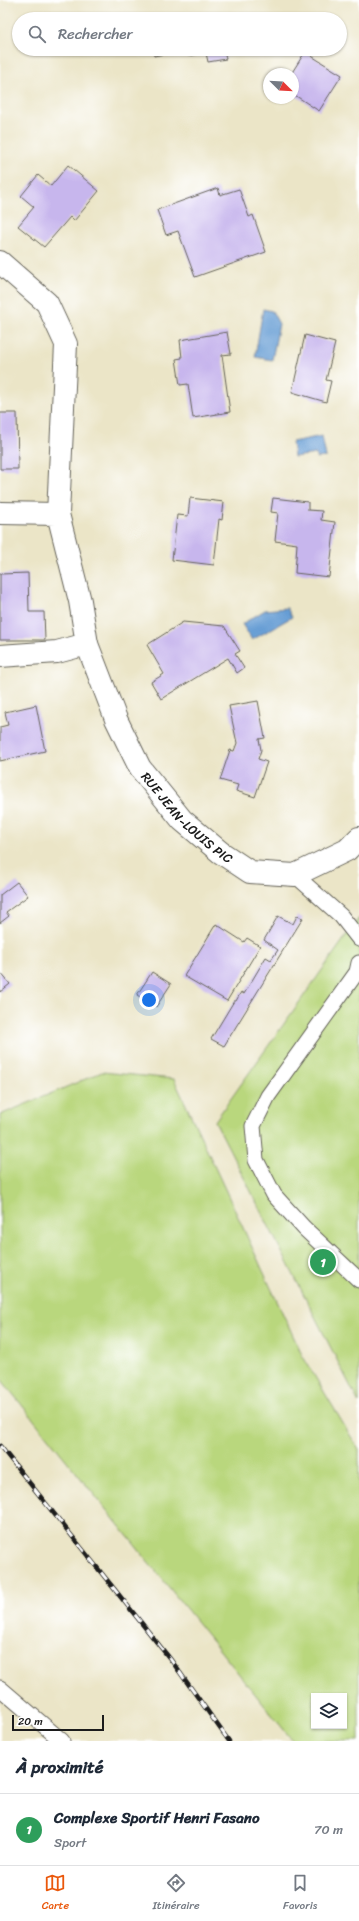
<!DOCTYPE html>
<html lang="fr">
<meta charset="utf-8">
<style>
:root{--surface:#fff;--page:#f2f2f3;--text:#1f2937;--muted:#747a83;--line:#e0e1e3;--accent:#ea580c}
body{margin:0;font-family:Sriracha,sans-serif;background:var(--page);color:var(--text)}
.controls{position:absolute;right:12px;bottom:12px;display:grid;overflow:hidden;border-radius:0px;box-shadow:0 1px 3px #0004}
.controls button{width:36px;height:36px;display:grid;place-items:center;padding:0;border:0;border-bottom:1px solid var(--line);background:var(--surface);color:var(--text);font:20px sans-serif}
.compass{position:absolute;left:263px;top:68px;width:36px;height:36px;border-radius:50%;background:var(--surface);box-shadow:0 1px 3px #0004;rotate:114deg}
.scale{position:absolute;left:12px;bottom:10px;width:92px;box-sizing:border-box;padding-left:4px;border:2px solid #1c1c1c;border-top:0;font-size:11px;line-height:14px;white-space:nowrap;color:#1c1c1c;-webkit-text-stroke:3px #fff;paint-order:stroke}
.you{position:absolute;left:149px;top:1000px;width:14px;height:14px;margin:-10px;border:3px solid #fff;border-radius:50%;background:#1a73e8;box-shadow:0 0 0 6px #1a73e833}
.badge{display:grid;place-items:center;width:26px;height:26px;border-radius:50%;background:var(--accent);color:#fff;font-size:13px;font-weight:700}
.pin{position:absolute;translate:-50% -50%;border:2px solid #fff;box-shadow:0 1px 4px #0006}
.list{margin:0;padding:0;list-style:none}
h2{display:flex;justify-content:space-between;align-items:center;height:52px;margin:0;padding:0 16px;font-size:17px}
h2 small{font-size:13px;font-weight:400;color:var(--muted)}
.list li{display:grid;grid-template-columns:26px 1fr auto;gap:12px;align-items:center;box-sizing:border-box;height:72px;padding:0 16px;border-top:1px solid var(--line)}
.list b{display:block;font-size:15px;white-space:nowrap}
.list p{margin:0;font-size:13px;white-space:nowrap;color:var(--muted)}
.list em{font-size:13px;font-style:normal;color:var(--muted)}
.icon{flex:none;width:22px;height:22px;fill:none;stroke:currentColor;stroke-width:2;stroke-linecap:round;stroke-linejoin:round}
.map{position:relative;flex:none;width:359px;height:1741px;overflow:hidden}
.search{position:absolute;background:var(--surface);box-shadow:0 1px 3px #0004;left:12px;right:12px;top:12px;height:44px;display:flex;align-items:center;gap:10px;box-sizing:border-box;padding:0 14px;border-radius:22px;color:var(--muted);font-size:15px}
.sheet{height:124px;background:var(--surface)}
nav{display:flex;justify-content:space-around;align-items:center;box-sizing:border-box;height:56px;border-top:1px solid var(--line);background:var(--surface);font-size:11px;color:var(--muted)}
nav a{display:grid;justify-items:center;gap:2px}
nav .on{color:var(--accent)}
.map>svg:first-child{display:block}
.green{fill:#b9d77d;stroke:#6a7a4c;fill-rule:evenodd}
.water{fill:#669dd4;stroke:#415c78}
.building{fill:#c7b6ed}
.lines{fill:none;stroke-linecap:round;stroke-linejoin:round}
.service-casing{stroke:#646258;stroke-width:17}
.minor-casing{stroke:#646258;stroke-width:24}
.service{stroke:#fff;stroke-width:15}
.minor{stroke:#fff;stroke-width:22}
.rail-casing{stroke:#1c1c1c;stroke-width:4.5}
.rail{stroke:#fff;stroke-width:3;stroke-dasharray:9;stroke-linecap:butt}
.labels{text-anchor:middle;stroke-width:3;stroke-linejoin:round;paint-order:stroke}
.street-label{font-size:13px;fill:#1c1c1c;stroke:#fff}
</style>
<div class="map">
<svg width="359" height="1741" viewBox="0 0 359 1741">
<rect width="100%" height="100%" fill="#fff"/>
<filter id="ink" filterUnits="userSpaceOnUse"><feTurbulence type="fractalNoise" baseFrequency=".025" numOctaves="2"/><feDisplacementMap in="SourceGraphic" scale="8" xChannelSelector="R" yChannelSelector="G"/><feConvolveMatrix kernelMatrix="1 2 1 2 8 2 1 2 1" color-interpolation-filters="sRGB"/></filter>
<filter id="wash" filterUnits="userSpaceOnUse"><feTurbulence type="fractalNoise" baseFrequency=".012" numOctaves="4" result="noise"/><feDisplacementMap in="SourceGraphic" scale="16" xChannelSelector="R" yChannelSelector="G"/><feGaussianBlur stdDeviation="0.9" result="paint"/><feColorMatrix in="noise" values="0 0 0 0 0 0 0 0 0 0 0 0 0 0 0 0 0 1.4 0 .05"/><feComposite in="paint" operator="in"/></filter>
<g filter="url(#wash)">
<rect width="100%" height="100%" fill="#ebe5c7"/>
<!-- green -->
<g class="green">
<polygon points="359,918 359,1403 215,1121"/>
<path d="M102,1072L174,1079L302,1355L359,1450V1741H293L0,1378V1115ZM314,1696H344V1726H314Z"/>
</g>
<!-- water -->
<g class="water">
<polygon points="263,309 272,311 279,324 272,360 255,357"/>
<polygon points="322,436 326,457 317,458 316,454 294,457 292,442"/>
<polygon points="287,608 292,617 252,640 242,624 265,610"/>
</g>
<g id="blocks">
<!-- building -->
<g class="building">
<polygon points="180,13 180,16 199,13 199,16 218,13 219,19 151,19"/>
<polygon points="153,49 184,49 184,50 154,56"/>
<polygon points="186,49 224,49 226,59 208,62 206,53 188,56"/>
<polygon points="305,52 342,75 319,111 293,94 293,74 291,74"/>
<polygon points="68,165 99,191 74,221 70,217 44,247 18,226 34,207 21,196 38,175 51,186"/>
<polygon points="218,188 220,195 239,189 249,217 253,215 266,252 195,277 178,231 166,235 157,210"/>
<polygon points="227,332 231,354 222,355 230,412 193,418 188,384 180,385 176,359 182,358 180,340"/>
<polygon points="305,335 335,343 326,380 331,381 326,402 292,392"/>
<polygon points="0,413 17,413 18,469 0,469"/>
<polygon points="190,498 224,502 222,520 219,519 214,565 172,560 177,515 188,516"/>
<polygon points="273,498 308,502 308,510 322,511 321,520 335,522 329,577 295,573 297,544 275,541 278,513 271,512"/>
<polygon points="28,573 29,612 44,612 45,640 0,640 0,574"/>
<polygon points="183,622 224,626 240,651 235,654 244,668 237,673 228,658 161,699 151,682 164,674 147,645"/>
<polygon points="258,701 265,738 259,739 261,750 258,759 267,762 255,797 236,791 238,785 220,780 230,750 234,751 237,743 229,706"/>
<polygon points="36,705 45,751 0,761 0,727 8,725 5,712"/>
<polygon points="17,882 28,896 6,912 9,916 0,923 0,895"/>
<polygon points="278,916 293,924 297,916 303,918 224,1046 211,1039 234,1001 236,1001 241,992 244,994 266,957 271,960 278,950 264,940"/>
<polygon points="216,924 244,942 247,938 260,946 227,1001 184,976"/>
<polygon points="0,972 10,984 0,992"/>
<polygon points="152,972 171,984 156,1007 137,995"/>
</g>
</g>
</g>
<g filter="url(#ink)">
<use href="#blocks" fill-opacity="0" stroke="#646258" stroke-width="1"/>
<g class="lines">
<defs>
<g id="service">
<polyline points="295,875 341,916 359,939"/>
<polyline points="359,963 357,972 268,1096 253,1126 256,1160 274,1195 304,1228 359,1280"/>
<polyline points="0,1688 62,1741"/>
</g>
<g id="minor">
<polyline points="0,262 47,303 66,344 58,514"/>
<path id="s1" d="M0,513L58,514L80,601L87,644L116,719L140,768L182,820L220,852L250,872L295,875L347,850L359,838"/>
<polyline points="0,656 57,652 87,644"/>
</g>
</defs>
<!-- service casing -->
<use href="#service" class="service-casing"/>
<!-- minor casing -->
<use href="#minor" class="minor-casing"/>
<!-- service -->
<use href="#service" class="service"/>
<!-- minor -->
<use href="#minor" class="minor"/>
<defs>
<polyline id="rail" points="0,1446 171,1660 229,1741"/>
</defs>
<!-- rail casing -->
<use href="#rail" class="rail-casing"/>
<!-- rail -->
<use href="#rail" class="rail"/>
</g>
</g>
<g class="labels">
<!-- street labels -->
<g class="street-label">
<text dy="5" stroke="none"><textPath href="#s1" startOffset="395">RUE JEAN-LOUIS PIC</textPath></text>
</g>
</g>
</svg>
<div class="controls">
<button><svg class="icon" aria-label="layers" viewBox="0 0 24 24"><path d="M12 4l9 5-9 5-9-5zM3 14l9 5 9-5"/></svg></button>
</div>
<svg class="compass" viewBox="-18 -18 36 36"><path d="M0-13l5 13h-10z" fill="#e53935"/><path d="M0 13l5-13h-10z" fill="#747a83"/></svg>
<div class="scale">20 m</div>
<div class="you"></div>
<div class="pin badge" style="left:323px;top:1262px;background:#2e9e5b">1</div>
<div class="search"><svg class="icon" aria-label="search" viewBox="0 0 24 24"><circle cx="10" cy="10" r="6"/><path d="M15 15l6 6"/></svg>Rechercher</div>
</div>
<section class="sheet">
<h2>À proximité<small></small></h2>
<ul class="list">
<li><span class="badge" style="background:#2e9e5b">1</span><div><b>Complexe Sportif Henri Fasano</b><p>Sport</p></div><em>70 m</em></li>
</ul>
</section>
<nav>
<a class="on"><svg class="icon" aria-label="map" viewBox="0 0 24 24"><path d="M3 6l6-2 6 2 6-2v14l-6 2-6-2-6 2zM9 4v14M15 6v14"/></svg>Carte</a>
<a><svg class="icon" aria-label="directions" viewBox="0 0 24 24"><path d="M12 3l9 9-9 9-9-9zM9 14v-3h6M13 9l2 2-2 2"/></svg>Itinéraire</a>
<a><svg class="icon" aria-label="saved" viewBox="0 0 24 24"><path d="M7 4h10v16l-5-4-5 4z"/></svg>Favoris</a>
</nav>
